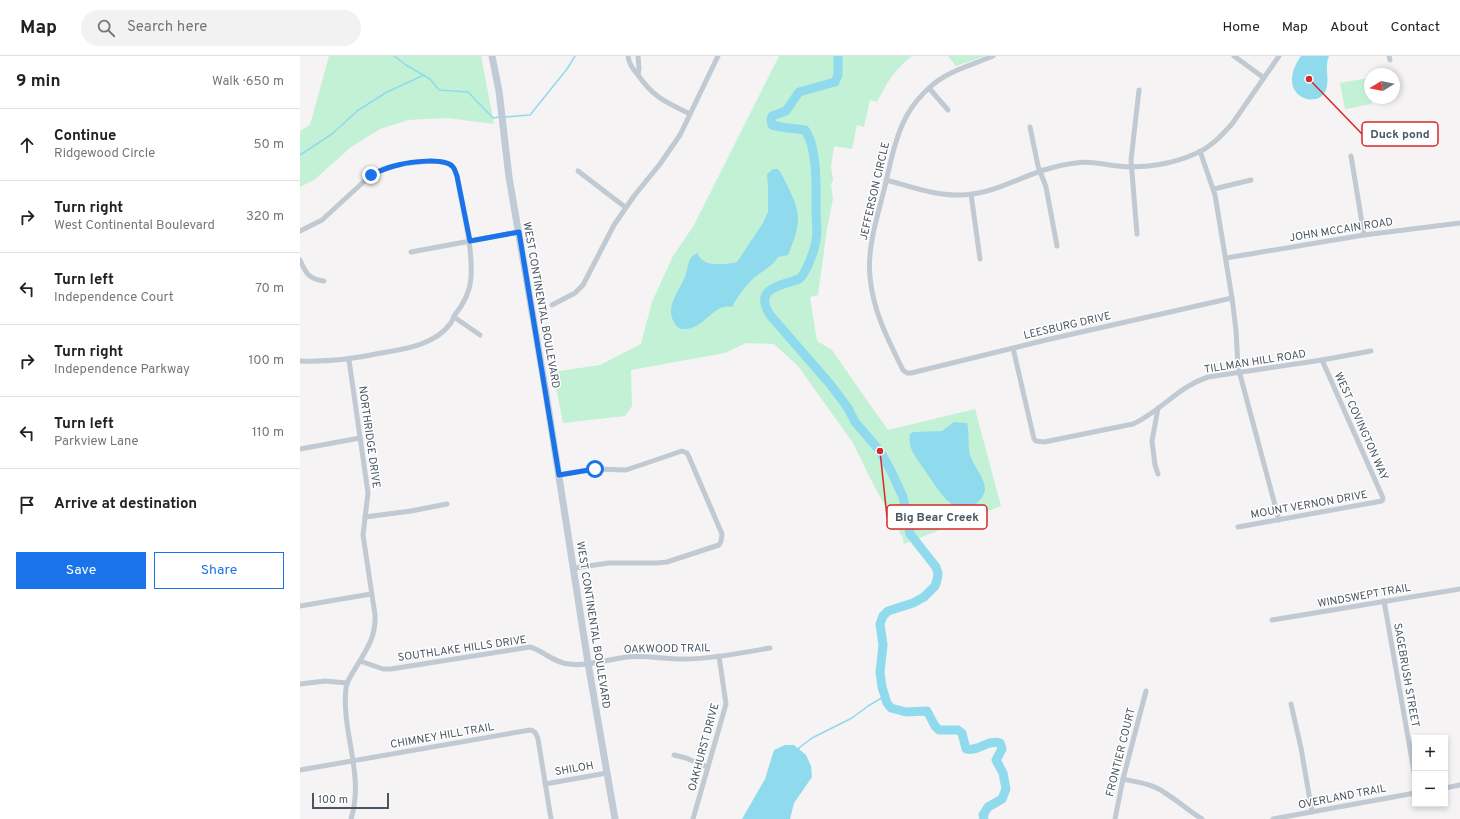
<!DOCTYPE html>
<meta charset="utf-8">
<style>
:root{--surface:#fff;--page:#f2f2f2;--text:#222;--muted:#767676;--line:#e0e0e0;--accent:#1a73e8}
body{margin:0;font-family:Overpass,sans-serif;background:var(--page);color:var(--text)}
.controls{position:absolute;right:12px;bottom:12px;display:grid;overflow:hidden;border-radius:0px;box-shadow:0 2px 6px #0003}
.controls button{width:36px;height:36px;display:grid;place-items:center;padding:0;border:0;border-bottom:1px solid var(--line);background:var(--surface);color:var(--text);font:20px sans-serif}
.compass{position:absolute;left:1064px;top:12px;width:36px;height:36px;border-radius:50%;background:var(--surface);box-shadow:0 2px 6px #0003;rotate:260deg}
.scale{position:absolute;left:12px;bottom:10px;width:77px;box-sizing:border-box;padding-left:4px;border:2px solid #4a5661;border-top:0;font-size:11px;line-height:14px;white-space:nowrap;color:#4a5661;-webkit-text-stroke:3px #fff;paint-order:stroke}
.stop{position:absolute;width:12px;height:12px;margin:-9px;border:3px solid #1a73e8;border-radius:50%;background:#fff}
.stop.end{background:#1a73e8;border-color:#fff;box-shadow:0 1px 4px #0008}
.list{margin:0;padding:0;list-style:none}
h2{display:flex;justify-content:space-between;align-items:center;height:52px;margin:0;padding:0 16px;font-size:17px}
h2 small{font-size:13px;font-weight:400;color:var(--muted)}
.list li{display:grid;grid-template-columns:26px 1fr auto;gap:12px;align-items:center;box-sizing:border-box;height:72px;padding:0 16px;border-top:1px solid var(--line)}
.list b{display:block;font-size:15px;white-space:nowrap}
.list p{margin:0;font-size:13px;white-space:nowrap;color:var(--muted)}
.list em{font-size:13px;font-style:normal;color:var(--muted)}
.actions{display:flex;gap:8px;padding:12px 16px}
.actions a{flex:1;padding:9px 0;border:1px solid var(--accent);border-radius:0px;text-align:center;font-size:14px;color:var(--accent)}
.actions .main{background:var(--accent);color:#fff}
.icon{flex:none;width:22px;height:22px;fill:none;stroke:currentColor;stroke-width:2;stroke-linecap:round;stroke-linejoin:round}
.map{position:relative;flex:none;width:1160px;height:763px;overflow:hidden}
header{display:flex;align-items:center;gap:24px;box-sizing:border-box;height:56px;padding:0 20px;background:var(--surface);border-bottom:1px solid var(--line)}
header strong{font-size:19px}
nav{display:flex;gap:22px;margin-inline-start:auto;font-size:14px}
.search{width:280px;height:36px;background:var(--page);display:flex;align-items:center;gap:10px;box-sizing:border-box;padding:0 14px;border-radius:22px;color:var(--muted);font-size:15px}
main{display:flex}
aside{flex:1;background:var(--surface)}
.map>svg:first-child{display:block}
.green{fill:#c3f1d5}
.water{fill:#90daee}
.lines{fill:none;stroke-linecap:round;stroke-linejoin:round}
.stream{stroke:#90daee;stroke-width:1.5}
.river{stroke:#90daee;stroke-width:9}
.street{stroke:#c1cad2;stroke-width:5}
.secondary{stroke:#c1cbd6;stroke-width:7}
.route{stroke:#1a73e8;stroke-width:5}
.labels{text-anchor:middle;stroke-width:3;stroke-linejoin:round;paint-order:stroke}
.street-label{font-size:11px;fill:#4a5661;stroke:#fff}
.leader{fill:none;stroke:#d62828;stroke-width:1.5}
.callout-dot{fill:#d62828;stroke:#fff;stroke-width:1.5}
.callout{fill:#fff;stroke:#d62828;stroke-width:1.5}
.callout-label{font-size:12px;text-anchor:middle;font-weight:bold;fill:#4a5661}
</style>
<header>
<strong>Map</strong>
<div class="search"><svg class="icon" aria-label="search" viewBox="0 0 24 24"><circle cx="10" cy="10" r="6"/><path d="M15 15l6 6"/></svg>Search here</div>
<nav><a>Home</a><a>Map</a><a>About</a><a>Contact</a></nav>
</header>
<main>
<aside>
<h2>9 min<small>Walk · 650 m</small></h2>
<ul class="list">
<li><svg class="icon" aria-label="ahead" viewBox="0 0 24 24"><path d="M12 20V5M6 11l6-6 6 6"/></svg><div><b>Continue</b><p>Ridgewood Circle</p></div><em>50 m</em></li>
<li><svg class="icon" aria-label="right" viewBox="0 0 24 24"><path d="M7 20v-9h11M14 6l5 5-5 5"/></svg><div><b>Turn right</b><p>West Continental Boulevard</p></div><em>320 m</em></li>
<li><svg class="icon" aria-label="left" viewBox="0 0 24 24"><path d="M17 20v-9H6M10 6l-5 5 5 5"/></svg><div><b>Turn left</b><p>Independence Court</p></div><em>70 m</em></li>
<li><svg class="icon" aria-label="right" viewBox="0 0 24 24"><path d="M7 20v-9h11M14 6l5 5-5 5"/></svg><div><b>Turn right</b><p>Independence Parkway</p></div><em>100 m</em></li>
<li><svg class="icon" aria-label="left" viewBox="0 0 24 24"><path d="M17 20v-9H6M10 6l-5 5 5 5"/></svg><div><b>Turn left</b><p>Parkview Lane</p></div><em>110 m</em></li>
<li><svg class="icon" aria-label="arrive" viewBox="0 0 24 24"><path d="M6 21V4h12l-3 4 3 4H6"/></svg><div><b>Arrive at destination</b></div></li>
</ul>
<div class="actions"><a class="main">Save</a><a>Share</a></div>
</aside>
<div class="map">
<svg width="1160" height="763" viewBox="0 0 1160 763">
<rect width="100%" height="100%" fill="#f5f3f3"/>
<!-- green -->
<g class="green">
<polygon points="29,0 181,0 194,68 147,62 108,64 80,73 51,91 14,124 0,131 0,75 10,69"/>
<path d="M479,0H612C594,14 587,27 577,46L570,44L564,71L557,69L552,93L534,90L531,111L533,124L531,128L533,143L527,173L518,239L510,241L517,285L532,294L561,336L588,374L675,353L701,450L604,488L603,482L573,428L553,387L498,310L474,288L446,287L425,297L331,314L332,350L325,360L263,367L253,316L300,309L341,288L352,246L373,200L394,169Z"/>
<polygon points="648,0 685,0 656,10"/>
<polygon points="1068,22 1070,42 1071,42 1072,48 1045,53 1040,27"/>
</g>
<!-- water -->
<g class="water">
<path d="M1001,0H1029C1024,11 1030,23 1026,34C1018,55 973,40 1001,0Z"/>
<path d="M473,113H478L481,117C488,131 498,148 498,163C498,175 492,189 488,199L478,201C472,211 463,214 455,221C446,229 437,241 432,251C412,247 404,275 383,273C379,273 376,270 374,266C365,252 378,236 384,223C389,213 386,202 397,197C399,200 401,204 404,205C409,210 430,208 437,206L463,167L468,156V132L467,118Z"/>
<path d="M654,366L667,367C669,371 668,391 670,399C674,411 684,420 685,433C685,439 680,444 676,448C654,465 636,430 626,416C618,404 607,393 610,378L613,376L642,375Z"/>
<polygon points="485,689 494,689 506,699 511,710 512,721 494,747 490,763 442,763 465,723 474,694"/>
</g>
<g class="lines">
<!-- stream -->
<g class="stream">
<polyline points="94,0 106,9 130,23 139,34 168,36 193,62 199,61"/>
<polyline points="205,61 230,59 267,13 275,0"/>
<polyline points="0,99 32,78 57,55 87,36 124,19"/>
<polyline points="498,694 500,691 512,682 552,662 568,650 585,640"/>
</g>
<!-- river -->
<path class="river" d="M538,0V19L535,26L499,36L486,55L472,60L471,64L472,69L481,71L505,74C518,92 516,134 516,156C516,165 518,175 516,184C515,193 506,218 499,223C480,230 453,232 470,259L530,328L548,352L555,366L580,395L591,415L603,441L607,459L610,478L636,511L638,518L637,524L635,530L624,541L613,547L588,555L583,560L580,568L583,589L580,616L582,631L587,647L591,652L606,656L627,655L635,670L639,674H658L662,677L666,693C678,696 688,683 700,687L702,693L696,704L703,717L706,733L702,743L688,751L683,759L684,763"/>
<!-- street -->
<g class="street">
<path d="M328,0C329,8 333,13 338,19C354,42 366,46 390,58"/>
<path d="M693,0C672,9 647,15 630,31C621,39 612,50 606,61C594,84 590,110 584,134C577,162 567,192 570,221C573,255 588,284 603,314L607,317H611L746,284L932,242"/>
<polyline points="934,0 964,22"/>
<polyline points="1089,0 1090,4"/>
<polyline points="338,19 339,12 338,0"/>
<polyline points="629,32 648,54"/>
<polyline points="730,71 738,110 746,131 757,190"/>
<polyline points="900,95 915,139 932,242 936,274 938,311 979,464"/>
<polyline points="1051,100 1064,179"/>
<polyline points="278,115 325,151"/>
<path d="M586,124C610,130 635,140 660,139C690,139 716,123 744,114C754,111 765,108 776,107C791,104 803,109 818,110C844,113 873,108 897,97C911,91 922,79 932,68L979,0"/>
<polyline points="914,133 951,124"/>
<polyline points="671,138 680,203"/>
<path d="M0,175L22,164L71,119C77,116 82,113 89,111C101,108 144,100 153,111C155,113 156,118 157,120C162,154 173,188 171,222C170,237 163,249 154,260C153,263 152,266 150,268C135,289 104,293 81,297C54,303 28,306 0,305"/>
<polyline points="837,178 831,104 839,34"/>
<polyline points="111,196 219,176"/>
<polyline points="926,202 1064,179 1160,167"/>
<path d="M0,204C6,218 9,223 24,225"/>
<polyline points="252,249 275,237 283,229 314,169 334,140 360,108 380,79 418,0"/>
<polyline points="154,261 180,279"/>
<path d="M713,292L734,383L736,385L744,386L833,368C862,355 877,331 908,321L1022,304L1071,295"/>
<path d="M49,304L68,437L63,479L75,559C76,582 66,594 55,613C51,619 47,625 46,632C41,676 65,719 51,763"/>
<polyline points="0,393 60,382"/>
<polyline points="858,418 855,409 852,385 858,352"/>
<polyline points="259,419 295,413 326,414 382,395 387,397 389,401 422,478 421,485 419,489 367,506 357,507 309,507 274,512"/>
<polyline points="65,461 111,455 147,448"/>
<polyline points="938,471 1082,445 1083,442 1022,304"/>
<polyline points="1084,545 1115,721"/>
<polyline points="0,550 71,538"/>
<polyline points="972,564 1160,533"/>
<path d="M60,605L83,613H91L230,591C244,595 254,607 269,608C285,611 309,603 327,601C345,599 363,603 382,603C411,603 441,597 470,592"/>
<polyline points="0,628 25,625 47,627"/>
<polyline points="991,648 1001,692 1012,756"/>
<polyline points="374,699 386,702 407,711"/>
<path d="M0,714L230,674C236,675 236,678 238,683L251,763"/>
<path d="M823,723C837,726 853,728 865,737C878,745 889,755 902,763"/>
<polyline points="245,728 307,717"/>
<polyline points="1145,732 1160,729"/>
<polyline points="393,763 426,648 419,600"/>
<polyline points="815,763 823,723 846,635"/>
<polyline points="973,763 1115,737"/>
</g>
<!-- secondary -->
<polyline class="secondary" points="192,0 199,35 209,121 246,337 288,607 315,763"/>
</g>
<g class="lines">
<!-- route -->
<path class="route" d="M71,119C80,115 88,111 98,109C109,106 145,101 153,111C155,113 156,118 157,120L170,185L219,176L259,419L295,413"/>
</g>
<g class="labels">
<!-- street labels -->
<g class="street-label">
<text transform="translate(574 135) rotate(-77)" y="4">JEFFERSON CIRCLE</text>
<text transform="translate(1041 173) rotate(-9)" y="4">JOHN MCCAIN ROAD</text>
<text transform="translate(242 249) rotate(80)" y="4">WEST CONTINENTAL BOULEVARD</text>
<text transform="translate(767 269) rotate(-13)" y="4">LEESBURG DRIVE</text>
<text transform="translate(955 305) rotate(-9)" y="4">TILLMAN HILL ROAD</text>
<text transform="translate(1062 370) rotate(66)" y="4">WEST COVINGTON WAY</text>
<text transform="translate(70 381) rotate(82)" y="4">NORTHRIDGE DRIVE</text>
<text transform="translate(1009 448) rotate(-10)" y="4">MOUNT VERNON DRIVE</text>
<text transform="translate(1064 539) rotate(-10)" y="4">WINDSWEPT TRAIL</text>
<text transform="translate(294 569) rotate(81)" y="4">WEST CONTINENTAL BOULEVARD</text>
<text transform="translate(162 592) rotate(-8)" y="4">SOUTHLAKE HILLS DRIVE</text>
<text transform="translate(367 592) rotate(-1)" y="4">OAKWOOD TRAIL</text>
<text transform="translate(1107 619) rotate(80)" y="4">SAGEBRUSH STREET</text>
<text transform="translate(142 679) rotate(-10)" y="4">CHIMNEY HILL TRAIL</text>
<text transform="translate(403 691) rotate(-75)" y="4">OAKHURST DRIVE</text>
<text transform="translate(820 696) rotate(-76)" y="4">FRONTIER COURT</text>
<text transform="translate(274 712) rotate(-10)" y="4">SHILOH</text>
<text transform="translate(1042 740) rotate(-11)" y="4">OVERLAND TRAIL</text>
</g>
</g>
<!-- callouts -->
<path class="leader" d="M1009 23L1062 78M580 395L587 461"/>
<g class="callout-dot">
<circle cx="1009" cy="23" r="4"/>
<circle cx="580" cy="395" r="4"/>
</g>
<g class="callout">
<rect x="1062" y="66" width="76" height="24" rx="4"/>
<rect x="587" y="449" width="100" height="24" rx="4"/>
</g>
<g class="callout-label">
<text x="1100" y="82">Duck pond</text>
<text x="637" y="465">Big Bear Creek</text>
</g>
</svg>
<div class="controls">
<button>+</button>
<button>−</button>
</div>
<svg class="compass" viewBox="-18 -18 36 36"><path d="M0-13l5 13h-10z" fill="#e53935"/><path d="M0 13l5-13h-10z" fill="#767676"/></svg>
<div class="scale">100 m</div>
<div class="stop" style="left:295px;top:413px"></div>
<div class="stop end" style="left:71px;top:119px"></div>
</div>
</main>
